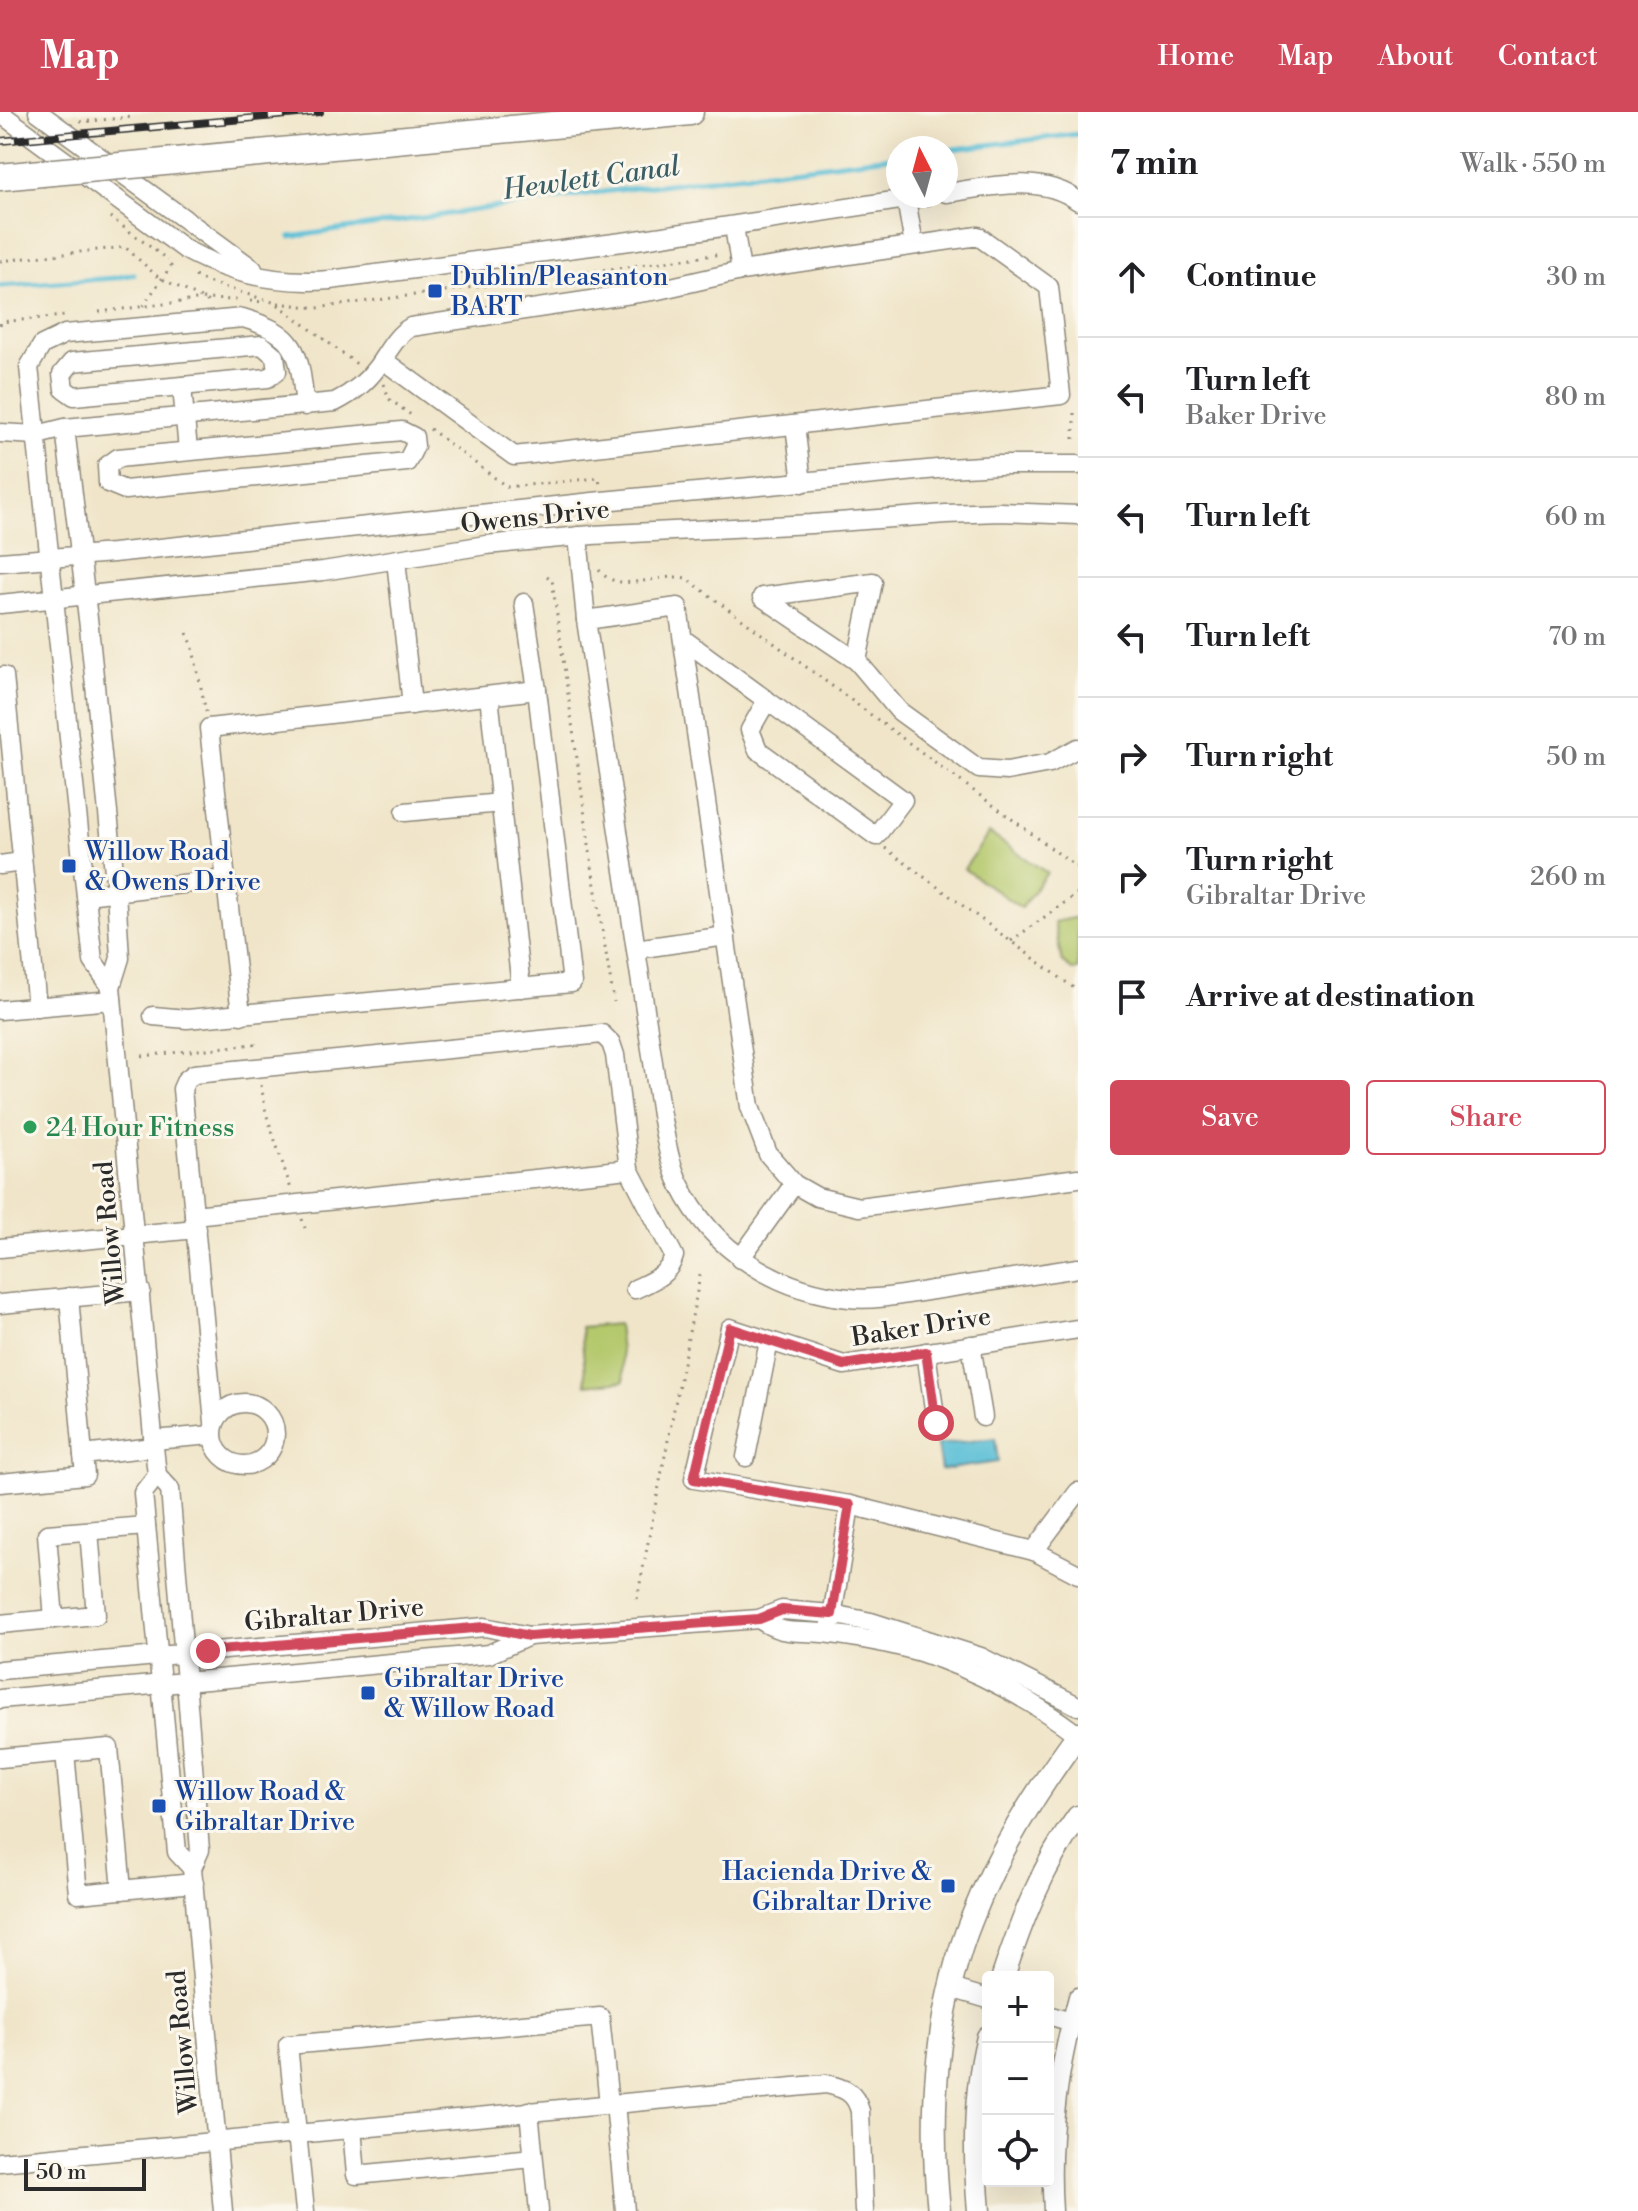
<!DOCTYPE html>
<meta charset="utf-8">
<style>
:root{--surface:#fff;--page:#f2f2f2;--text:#202124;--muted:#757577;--line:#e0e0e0;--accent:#d1495b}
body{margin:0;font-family:"Libre Bodoni",serif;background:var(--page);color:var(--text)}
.controls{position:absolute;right:24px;bottom:24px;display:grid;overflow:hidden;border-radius:8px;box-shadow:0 8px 32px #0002}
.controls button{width:72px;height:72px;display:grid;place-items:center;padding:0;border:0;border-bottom:2px solid var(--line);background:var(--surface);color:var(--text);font:40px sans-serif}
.compass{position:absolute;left:886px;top:24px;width:72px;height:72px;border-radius:50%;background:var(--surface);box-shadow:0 8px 32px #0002;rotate:354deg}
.scale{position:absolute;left:24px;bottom:20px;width:122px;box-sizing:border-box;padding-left:8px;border:4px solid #2b2b2b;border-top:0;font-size:22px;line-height:28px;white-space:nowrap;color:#2b2b2b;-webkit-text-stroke:6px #fbf7ec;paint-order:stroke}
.stop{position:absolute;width:24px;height:24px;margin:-18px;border:6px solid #d1495b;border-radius:50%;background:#fff}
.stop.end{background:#d1495b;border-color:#fff;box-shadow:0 2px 8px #0008}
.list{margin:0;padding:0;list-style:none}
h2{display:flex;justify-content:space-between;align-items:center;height:104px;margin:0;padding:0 32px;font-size:34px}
h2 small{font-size:26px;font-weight:400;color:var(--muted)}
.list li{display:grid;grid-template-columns:52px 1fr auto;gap:24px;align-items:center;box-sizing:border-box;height:120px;padding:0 32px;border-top:2px solid var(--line)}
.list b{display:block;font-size:30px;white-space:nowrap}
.list p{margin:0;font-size:26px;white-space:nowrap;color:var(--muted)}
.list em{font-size:26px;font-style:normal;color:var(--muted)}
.actions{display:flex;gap:16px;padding:24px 32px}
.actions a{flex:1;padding:18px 0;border:2px solid var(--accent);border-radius:8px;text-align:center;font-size:28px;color:var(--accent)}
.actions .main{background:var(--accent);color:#fff}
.icon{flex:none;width:44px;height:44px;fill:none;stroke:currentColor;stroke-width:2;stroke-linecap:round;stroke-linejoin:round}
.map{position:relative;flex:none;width:1078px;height:2099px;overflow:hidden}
header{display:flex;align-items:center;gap:48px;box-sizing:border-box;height:112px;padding:0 40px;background:var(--accent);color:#fff}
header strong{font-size:38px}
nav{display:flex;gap:44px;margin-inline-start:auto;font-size:28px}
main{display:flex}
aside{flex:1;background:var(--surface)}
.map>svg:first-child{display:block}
.green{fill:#b4c86c;stroke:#707a4c;stroke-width:2}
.water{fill:#57bdd5;stroke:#417480;stroke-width:2}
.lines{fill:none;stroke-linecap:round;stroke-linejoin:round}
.stream{stroke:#57bdd5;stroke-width:5}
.minor-casing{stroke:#8e887a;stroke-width:21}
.major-casing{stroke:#8e887a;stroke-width:25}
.highway-casing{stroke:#8e887a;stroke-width:29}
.path{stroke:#8e887a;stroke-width:3;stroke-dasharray:2 6;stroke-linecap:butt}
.minor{stroke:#fff;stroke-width:18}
.major{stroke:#fff;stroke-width:22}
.highway{stroke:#fff;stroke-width:26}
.rail-casing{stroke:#2b2b2b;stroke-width:8}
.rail{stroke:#fbf7ec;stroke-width:5;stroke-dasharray:15;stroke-linecap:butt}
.highway-bridge-casing{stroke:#8e887a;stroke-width:29;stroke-linecap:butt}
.highway-bridge{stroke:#fff;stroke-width:26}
.route{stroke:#d1495b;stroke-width:10}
.transit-dot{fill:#1a4fb4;stroke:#fbf7ec;stroke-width:3}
.leisure-dot{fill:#2e9e5b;stroke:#fbf7ec;stroke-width:3}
.labels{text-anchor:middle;stroke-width:6;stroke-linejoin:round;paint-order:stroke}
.transit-label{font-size:26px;fill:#164399;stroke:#fbf7ec;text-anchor:start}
.street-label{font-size:26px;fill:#2b2b2b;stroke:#fbf7ec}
.leisure-label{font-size:26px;fill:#27864d;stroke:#fbf7ec;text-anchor:start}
.water-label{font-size:28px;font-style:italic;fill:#3a5e66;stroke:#fbf7ec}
</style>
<header>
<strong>Map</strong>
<nav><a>Home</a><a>Map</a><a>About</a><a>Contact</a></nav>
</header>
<main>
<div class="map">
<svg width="1078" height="2099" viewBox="0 0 1078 2099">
<rect width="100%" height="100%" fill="#fbf7ec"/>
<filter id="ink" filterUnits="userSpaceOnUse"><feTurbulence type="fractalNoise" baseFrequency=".0125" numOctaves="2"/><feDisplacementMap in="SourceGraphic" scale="16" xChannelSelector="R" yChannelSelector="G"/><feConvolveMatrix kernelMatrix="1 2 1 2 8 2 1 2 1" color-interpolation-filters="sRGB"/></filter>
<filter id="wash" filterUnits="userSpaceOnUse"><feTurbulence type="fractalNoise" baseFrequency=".006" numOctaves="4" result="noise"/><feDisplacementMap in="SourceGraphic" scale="32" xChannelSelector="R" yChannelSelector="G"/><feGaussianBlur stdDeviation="1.8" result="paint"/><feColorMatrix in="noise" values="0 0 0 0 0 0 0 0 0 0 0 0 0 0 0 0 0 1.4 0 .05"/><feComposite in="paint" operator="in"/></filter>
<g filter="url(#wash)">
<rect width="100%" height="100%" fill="#f0e5c9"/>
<!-- green -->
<g class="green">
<polygon points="989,721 1047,761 1021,796 964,757"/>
<polygon points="1078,805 1078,857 1072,858 1062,850 1054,810"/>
<polygon points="618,1212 624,1269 586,1273 581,1215"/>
</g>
<!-- water -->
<polygon class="water" points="995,1326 998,1350 941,1358 937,1333"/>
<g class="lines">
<!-- stream -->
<g class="stream">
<polyline points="946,38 1078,22"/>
<polyline points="290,125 594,81 898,44"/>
<polyline points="0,174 115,166 134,162"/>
</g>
</g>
</g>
<g filter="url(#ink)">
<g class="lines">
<defs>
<g id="minor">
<polyline points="38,0 253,157"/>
<path d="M0,1L186,138C230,162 280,172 330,168L630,129L926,84"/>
<path d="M946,81C988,75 1042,61 1078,89"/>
<polyline points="906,87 914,133"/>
<polyline points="734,114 741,159"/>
<polygon points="262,233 275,244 277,259 268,266 74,284 64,277 62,262 72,250"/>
<polyline points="182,275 188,338"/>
<polyline points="795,313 802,371"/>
<polyline points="65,316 89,515 116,779 120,846 111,875 154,1335 157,1363 170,1377 200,1738 192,1756 223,2099"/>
<polygon points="402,319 414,325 415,334 407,350 125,378 108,371 107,354 118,346"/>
<path d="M0,321L37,323L65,316L335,290C353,281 367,270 378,254C388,240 396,223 411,215L658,178L741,159L978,124L1049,175L1061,283L514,344L383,248"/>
<path d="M578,424L586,508L661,1003C666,1027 669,1051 680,1073C712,1139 778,1179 849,1186C878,1189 911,1181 940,1177C986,1170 1032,1163 1078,1156"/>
<polyline points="396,448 412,593"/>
<polyline points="0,450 113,441 602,389 948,356 998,353 1078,353"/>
<polygon points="873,470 857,549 762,485"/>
<polyline points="0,492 323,459 486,433 592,423 811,412 946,402 1000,400 1078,403"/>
<polyline points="586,508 678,495 750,995 768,1042 794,1072 817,1085 859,1095 1078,1066"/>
<polyline points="683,527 903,688 876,724 758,638 750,618 767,588"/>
<polyline points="857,549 899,599 979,657 1007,659 1050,651 1078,636"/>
<polyline points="0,565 4,564 37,895"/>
<polyline points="489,584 521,876"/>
<polyline points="405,700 501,691"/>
<polyline points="0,753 22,750"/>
<polyline points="86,783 226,767"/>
<polyline points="636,837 726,824"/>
<path d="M111,875L93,849L29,255L42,233L65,222L243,206C300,223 299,242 305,294"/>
<polyline points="0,898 112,888"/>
<polyline points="241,903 209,616 537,578"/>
<polyline points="153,904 187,907 572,871 537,578 524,491"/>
<polyline points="194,1103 629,1057"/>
<polyline points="0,1136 196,1117"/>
<polyline points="740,1147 794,1072"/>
<polyline points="69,1185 83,1343"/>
<polyline points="0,1192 141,1179"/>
<polyline points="1078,1217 844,1253 730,1216 694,1367 850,1393 1034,1439 1078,1380"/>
<polyline points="971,1233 983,1305"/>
<polyline points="926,1240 936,1311"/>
<circle cx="244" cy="1322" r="31"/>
<path d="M214,1310L182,977L186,968L194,962L602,922L611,931L615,943L629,1057L674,1144C669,1163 652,1169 635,1177"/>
<polyline points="153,1328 212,1323"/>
<polyline points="746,1345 769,1229"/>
<polyline points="157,1363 143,1381 177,1740 192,1756"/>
<polyline points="0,1371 85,1363 83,1343 154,1335"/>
<polyline points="1034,1439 1078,1462"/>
<polyline points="54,1507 47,1422 146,1414"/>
<path d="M759,1507C784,1524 795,1518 823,1521C855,1525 890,1531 920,1540C976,1558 1032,1588 1078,1623"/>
<polyline points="831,1511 850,1393"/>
<polyline points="0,1512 96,1503 89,1419"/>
<polyline points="0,1558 485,1515 529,1524 759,1507 782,1498 832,1502 871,1510 981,1545 1078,1594"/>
<polyline points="0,1587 489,1542 529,1524"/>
<polyline points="65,1640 78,1782 194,1771"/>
<polyline points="0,1646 109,1636 122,1778"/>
<polyline points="951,1876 988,1887"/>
<polyline points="1048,1903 1078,1912"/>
<polyline points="615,1991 625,2099"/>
<polyline points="529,1999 539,2099"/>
<polyline points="352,2016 356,2063 533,2046"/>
<path d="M0,2050L826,1972C844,1976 855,1980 860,1999L864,2099"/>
<polyline points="305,2099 288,1933 600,1905 609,1992"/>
<path d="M1053,2099C1048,2026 1058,1955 1078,1885"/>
</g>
<g id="major">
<path d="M1003,1865C1021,1810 1043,1752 1078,1705"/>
<path d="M939,2099C929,2002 935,1897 972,1806C998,1739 1036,1680 1078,1622"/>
<path d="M979,2099C974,2043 974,1980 988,1925"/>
</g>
<g id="highway">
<polyline points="154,51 690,0"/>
<polyline points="0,65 42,61"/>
</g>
</defs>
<!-- minor casing -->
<use href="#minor" class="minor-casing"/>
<!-- major casing -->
<use href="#major" class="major-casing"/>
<!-- highway casing -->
<use href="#highway" class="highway-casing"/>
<!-- path -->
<g class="path">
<polyline points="80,10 133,5"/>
<polyline points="110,105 168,148"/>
<polyline points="0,149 125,135 158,165 213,192"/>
<polyline points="195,164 207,170 276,191 358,253"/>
<polyline points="250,189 266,190"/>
<polyline points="278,191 317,196 722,142"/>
<polyline points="143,194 173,151"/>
<polyline points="99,200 204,187 238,188"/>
<polyline points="0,213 1,210 64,204"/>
<polyline points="384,272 389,287 411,303"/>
<polyline points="430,317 507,375 599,366 600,374"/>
<polyline points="1074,327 1074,295"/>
<path d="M599,458C619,484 658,460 686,466L1078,756"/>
<polyline points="547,464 552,468 593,761 614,890"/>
<polyline points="187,521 192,532 206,600"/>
<polyline points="885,736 1078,879"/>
<polyline points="1011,829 1078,781"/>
<polyline points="142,944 255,932 255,938"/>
<polyline points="261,973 266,1001 291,1077"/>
<polyline points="302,1107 305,1116"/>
<polyline points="637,1487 701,1159"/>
</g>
<!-- minor -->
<use href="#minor" class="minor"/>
<!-- major -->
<use href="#major" class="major"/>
<!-- highway -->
<use href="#highway" class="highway"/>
<defs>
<polyline id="rail" points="0,29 320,0"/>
</defs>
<!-- rail casing -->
<use href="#rail" class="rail-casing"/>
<!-- rail -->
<use href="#rail" class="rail"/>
<defs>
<polyline id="highway-bridge" points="42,61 154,51"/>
</defs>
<!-- highway-bridge casing -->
<use href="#highway-bridge" class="highway-bridge-casing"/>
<!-- highway-bridge -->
<use href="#highway-bridge" class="highway-bridge"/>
</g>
</g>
<g class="lines" filter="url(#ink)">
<!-- route -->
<polyline class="route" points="208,1539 485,1515 529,1524 759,1507 782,1498 832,1502 850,1393 694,1367 730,1216 844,1253 926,1240 936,1311"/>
</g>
<!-- markers -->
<g class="transit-dot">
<rect x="427" y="171" width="16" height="16" rx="4"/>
<rect x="61" y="746" width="16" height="16" rx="4"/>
<rect x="360" y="1573" width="16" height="16" rx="4"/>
<rect x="151" y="1686" width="16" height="16" rx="4"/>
<rect x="940" y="1766" width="16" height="16" rx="4"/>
</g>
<circle class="leisure-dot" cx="30" cy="1015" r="8"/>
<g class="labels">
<!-- transit labels -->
<g class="transit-label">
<text x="451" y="173">Dublin/Pleasanton<tspan x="451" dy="30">BART</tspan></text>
<text x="85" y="748">Willow Road<tspan x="85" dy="30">&amp; Owens Drive</tspan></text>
<text x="384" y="1575">Gibraltar Drive<tspan x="384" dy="30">&amp; Willow Road</tspan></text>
<text x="175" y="1688">Willow Road &amp;<tspan x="175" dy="30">Gibraltar Drive</tspan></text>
<text x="932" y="1768" text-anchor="end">Hacienda Drive &amp;<tspan x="932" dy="30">Gibraltar Drive</tspan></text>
</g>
<!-- street labels -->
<g class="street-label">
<text transform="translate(535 404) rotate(-6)" y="9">Owens Drive</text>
<text transform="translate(109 1121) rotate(-95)" y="9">Willow Road</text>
<text transform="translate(921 1214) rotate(-9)" y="9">Baker Drive</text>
<text transform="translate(334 1502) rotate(-5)" y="9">Gibraltar Drive</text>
<text transform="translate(182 1930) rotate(-95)" y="9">Willow Road</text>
</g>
<!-- leisure labels -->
<g class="leisure-label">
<text x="46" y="1024">24 Hour Fitness</text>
</g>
<!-- water labels -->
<g class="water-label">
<text transform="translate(591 65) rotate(-8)" y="10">Hewlett Canal</text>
</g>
</g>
</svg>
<div class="controls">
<button>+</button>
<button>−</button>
<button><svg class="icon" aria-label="locate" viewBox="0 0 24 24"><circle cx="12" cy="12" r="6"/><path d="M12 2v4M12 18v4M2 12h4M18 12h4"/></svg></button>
</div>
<svg class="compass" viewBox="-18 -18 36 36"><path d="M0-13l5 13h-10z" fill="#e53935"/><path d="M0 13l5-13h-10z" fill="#757577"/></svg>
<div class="scale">50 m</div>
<div class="stop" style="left:936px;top:1311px"></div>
<div class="stop end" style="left:208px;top:1539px"></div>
</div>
<aside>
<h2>7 min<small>Walk · 550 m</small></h2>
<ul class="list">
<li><svg class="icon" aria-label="ahead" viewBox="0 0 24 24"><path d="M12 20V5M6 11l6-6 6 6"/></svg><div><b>Continue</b></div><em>30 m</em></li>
<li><svg class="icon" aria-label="left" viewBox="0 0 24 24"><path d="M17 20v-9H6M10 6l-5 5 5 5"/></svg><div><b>Turn left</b><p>Baker Drive</p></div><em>80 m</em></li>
<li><svg class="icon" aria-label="left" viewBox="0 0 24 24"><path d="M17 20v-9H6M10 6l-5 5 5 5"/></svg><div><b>Turn left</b></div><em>60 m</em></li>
<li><svg class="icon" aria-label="left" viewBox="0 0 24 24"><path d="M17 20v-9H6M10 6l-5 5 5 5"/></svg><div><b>Turn left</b></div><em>70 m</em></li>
<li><svg class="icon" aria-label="right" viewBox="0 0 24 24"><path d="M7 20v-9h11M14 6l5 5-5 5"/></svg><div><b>Turn right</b></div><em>50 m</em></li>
<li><svg class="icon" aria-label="right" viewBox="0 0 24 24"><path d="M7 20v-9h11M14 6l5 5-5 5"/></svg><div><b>Turn right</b><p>Gibraltar Drive</p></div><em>260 m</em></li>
<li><svg class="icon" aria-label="arrive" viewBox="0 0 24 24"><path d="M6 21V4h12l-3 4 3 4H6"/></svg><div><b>Arrive at destination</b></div></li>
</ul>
<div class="actions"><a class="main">Save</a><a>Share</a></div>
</aside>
</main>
